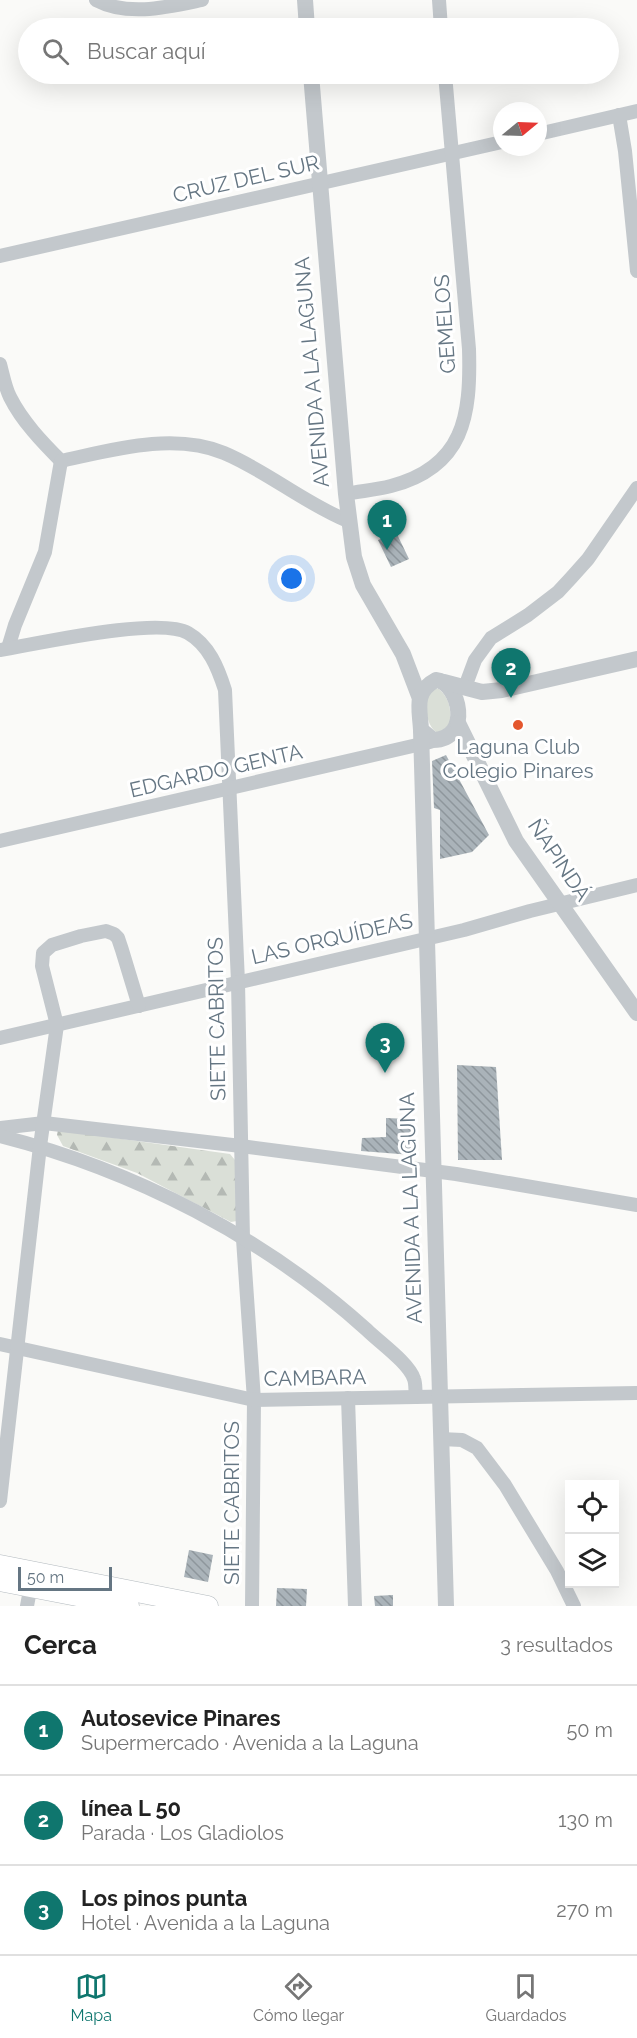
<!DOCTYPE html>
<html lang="es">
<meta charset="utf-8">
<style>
:root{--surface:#fff;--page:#f6f6f6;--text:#222;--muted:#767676;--line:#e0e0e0;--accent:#0f766e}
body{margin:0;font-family:Raleway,sans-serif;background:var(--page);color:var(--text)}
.controls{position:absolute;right:18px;bottom:18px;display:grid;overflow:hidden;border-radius:0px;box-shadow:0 6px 24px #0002}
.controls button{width:54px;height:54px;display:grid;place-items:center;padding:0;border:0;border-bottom:2px solid var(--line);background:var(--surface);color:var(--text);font:30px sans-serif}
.compass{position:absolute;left:493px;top:102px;width:54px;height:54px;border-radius:50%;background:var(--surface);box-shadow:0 6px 24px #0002;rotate:71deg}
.scale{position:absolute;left:18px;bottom:15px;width:94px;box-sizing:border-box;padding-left:6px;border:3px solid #657683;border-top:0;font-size:16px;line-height:21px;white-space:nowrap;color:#657683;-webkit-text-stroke:4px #fff;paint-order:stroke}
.you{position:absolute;left:292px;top:579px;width:21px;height:21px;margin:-15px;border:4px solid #fff;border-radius:50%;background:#1a73e8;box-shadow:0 0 0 9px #1a73e833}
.badge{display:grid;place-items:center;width:39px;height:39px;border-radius:50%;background:var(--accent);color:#fff;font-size:20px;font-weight:700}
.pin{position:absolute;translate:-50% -50px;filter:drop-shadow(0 2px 3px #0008)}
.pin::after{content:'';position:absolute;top:32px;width:21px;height:18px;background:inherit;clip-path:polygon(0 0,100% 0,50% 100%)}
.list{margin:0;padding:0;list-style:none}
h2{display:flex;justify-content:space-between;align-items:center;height:78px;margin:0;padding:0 24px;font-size:26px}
h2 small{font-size:20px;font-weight:400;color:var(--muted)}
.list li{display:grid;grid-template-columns:39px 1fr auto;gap:18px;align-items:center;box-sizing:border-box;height:90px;padding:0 24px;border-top:2px solid var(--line)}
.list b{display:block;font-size:22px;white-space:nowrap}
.list p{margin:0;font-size:20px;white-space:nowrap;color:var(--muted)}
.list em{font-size:20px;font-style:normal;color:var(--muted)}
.icon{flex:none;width:33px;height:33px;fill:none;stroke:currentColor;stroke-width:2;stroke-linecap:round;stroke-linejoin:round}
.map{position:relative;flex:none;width:637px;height:1606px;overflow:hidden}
.search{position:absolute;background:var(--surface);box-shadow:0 6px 24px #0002;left:18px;right:18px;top:18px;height:66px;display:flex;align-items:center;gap:15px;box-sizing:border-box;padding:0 21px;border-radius:33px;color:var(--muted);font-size:22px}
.sheet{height:348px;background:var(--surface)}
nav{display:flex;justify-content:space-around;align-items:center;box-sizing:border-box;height:84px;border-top:2px solid var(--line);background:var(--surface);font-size:16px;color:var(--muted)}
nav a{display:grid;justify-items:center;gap:3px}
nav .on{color:var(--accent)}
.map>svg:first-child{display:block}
.green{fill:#dadfd7}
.forest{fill:url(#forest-firs)}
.building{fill:url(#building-back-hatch)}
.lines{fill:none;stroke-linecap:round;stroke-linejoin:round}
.secondary-casing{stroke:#b3babf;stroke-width:21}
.minor{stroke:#c3c8cc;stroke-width:14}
.tertiary{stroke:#c3c8cc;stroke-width:16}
.secondary{stroke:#fff;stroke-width:20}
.poi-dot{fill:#e4572e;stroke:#fff;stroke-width:2}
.labels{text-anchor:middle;stroke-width:6;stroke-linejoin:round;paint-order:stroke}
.street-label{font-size:21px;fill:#657683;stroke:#fff}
.poi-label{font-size:21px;fill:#657683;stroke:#fff}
</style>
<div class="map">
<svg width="637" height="1606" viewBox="0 0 637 1606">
<defs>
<pattern id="forest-firs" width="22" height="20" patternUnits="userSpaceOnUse" patternTransform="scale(1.5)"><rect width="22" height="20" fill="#dadfd7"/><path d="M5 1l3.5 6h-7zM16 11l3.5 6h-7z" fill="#b4b9b4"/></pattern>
<pattern id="building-back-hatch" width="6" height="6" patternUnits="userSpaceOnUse" patternTransform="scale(1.5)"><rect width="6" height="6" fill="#aab3b9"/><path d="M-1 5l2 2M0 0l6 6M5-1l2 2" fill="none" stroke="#8e969c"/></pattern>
</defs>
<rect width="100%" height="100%" fill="#fafaf8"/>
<!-- green -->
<path class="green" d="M433,689H439C450,699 451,710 450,724L439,734C427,727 427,714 425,701Z"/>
<!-- forest -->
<polygon class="forest" points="58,1130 230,1154 235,1160 237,1221 231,1222 137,1173 63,1146 57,1135"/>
<!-- building -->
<g class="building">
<polygon points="396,532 409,559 391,567 378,540"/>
<polygon points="446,755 489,835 472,852 440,859 440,810 434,808 432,761"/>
<polygon points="457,1065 496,1067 502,1160 458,1160"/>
<polygon points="386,1118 410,1119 412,1155 361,1151 362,1138 386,1137"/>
<polygon points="189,1550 213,1555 208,1582 184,1577"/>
<polygon points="277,1588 307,1589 306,1606 276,1606"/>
<polygon points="393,1595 393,1606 375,1606 374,1596"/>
</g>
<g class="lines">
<defs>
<g id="secondary">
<polyline points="0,1565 208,1606"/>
<polyline points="0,1581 129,1606"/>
</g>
</defs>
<!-- secondary casing -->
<use href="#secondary" class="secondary-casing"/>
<!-- minor -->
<g class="minor">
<path d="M96,0C128,17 168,7 202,0"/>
<polyline points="439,0 441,28"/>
<polyline points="619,115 625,151 637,271"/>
<polyline points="538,134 637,111"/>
<polyline points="0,256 502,142"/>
<path d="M0,364C3,375 5,387 10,397C22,421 42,442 61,461C112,450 173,432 224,453C267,471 304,503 348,521"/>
<path d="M346,494C361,491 376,490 391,486C464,467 471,416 469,349L445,74"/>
<polyline points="8,648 15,625 45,552 61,461"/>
<path d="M0,650C37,644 159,616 188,633C209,645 218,668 225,690L238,982L243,1239L254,1400L252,1606"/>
<polyline points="465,687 475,660 491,638 528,615 558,592 571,578 588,559 637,488"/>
<polyline points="0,841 430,742"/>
<polyline points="0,1038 464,930 530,911 637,885"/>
<polyline points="0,1128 44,1123 241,1146 456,1174 637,1205"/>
<path d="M0,1136C134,1170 264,1237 367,1330C379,1342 409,1363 414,1379C416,1384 415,1391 416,1397"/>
<polyline points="0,1344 254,1400 637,1393"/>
<polyline points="348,1398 355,1606"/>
<polyline points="441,1439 462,1440 477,1448 505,1485 557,1571 574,1606"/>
<polyline points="0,1501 40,1146 57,1025 42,966 43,953 52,945 81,936 106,931 114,934 118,938 122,950 139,1006"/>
<polyline points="27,1606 32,1579"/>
</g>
<!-- tertiary -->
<g class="tertiary">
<polyline points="305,0 307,28"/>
<polyline points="311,74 346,494 354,557 363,585 403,654 419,696"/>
<path d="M436,680C459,682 473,739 433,740L421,730C420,709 413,692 436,680Z"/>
<polyline points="444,682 482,692 502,690 637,659"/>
<polyline points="458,723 516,841 637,1013"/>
<polyline points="421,730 446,1606"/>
</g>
<!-- secondary -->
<use href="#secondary" class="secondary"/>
</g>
<!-- markers -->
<circle class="poi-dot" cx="518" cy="725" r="6"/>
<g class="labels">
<!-- street labels -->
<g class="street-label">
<text transform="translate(246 179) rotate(-13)" y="7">CRUZ DEL SUR</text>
<text transform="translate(445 324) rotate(-94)" y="7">GEMELOS</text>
<text transform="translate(312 372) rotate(-95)" y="7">AVENIDA A LA LAGUNA</text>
<text transform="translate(216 771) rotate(-13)" y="7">EDGARDO GENTA</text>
<text transform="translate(559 860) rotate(56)" y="7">ÑAPINDÁ</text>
<text transform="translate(332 939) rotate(-13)" y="7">LAS ORQUÍDEAS</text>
<text transform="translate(217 1019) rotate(-91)" y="7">SIETE CABRITOS</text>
<text transform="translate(411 1208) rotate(-92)" y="7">AVENIDA A LA LAGUNA</text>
<text transform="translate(315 1378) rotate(-1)" y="7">CAMBARA</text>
<text transform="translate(232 1503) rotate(-90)" y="7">SIETE CABRITOS</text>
</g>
<!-- poi labels -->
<g class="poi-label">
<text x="518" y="754">Laguna Club<tspan x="518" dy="24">Colegio Pinares</tspan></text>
</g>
</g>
</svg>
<div class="controls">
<button><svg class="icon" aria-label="locate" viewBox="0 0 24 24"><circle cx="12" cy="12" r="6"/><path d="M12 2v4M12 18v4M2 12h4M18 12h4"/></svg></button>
<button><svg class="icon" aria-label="layers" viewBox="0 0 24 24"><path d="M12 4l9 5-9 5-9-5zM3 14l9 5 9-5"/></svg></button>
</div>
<svg class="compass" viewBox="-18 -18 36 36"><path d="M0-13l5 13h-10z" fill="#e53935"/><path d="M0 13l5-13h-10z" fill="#767676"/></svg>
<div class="scale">50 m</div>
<div class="you"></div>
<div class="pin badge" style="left:387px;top:550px">1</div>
<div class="pin badge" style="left:511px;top:698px">2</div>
<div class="pin badge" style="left:385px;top:1073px">3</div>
<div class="search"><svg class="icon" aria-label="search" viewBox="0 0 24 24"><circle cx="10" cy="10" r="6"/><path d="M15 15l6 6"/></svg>Buscar aquí</div>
</div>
<section class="sheet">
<h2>Cerca<small>3 resultados</small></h2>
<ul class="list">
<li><span class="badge">1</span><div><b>Autosevice Pinares</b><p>Supermercado · Avenida a la Laguna</p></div><em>50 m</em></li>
<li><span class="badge">2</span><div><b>línea L 50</b><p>Parada · Los Gladiolos</p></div><em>130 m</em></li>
<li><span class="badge">3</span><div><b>Los pinos punta</b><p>Hotel · Avenida a la Laguna</p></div><em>270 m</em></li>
</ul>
</section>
<nav>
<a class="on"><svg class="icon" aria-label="map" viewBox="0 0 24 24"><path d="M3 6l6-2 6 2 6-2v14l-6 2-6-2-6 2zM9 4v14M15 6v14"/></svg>Mapa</a>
<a><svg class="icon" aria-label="directions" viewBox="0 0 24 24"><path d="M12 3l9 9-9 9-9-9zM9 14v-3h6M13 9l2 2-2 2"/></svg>Cómo llegar</a>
<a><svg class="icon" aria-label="saved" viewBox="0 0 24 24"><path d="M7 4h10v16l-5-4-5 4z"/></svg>Guardados</a>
</nav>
